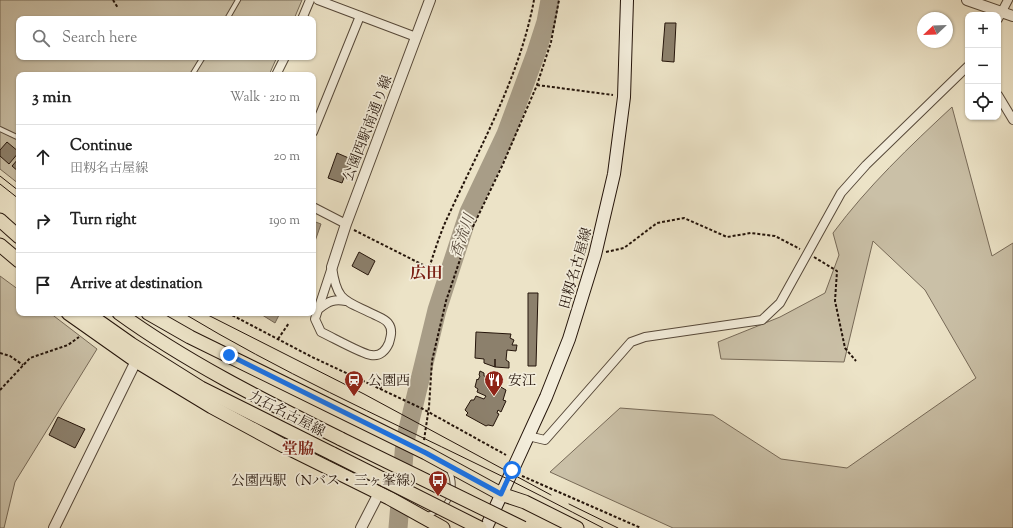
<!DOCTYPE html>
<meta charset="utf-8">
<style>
:root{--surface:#fff;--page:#f6f6f6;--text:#222;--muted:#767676;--line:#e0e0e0}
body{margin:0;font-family:"Sorts Mill Goudy","Noto Serif JP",serif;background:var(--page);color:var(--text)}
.controls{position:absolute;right:12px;top:12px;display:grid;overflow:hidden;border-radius:8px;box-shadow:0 1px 3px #0004}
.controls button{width:36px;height:36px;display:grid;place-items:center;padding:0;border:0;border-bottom:1px solid var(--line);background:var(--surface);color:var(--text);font:20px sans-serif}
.compass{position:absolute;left:917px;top:12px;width:36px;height:36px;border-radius:50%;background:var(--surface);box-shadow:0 1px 3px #0004;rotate:247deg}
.stop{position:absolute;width:12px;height:12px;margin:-9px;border:3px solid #1a73e8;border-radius:50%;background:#fff}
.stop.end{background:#1a73e8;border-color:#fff;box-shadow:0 1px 4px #0008}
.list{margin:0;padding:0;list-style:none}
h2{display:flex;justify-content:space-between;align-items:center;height:52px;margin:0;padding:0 16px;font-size:17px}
h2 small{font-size:13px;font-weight:400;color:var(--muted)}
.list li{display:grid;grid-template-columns:26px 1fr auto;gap:12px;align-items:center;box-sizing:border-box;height:64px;padding:0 16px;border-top:1px solid var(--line)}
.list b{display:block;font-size:15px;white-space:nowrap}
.list p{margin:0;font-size:13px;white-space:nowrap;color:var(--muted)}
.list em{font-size:13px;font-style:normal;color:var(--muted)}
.icon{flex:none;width:22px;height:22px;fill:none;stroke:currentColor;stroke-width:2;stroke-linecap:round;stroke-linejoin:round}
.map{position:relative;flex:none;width:1013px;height:528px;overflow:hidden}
.search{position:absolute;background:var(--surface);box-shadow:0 1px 3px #0004;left:16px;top:16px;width:300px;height:44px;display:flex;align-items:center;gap:10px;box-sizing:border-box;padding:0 14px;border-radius:8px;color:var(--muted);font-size:15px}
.panel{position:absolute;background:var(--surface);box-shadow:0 1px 3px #0004;left:16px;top:72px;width:300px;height:244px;border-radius:8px}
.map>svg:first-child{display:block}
.green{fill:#cac0a7;stroke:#776a58}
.water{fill:#a89d87;stroke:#736655}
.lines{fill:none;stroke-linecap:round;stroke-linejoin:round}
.river{stroke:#a89d87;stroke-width:19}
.building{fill:#8c806c;stroke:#24140a}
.service-casing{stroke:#564839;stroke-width:6}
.minor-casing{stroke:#564839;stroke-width:10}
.tertiary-casing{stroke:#564839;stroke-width:12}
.secondary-casing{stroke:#24140a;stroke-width:14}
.primary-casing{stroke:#24140a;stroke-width:15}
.path{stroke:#24140a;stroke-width:2;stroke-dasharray:3 2;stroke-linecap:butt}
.service{stroke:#f3eddb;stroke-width:4}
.minor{stroke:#f3eddb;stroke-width:8}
.tertiary{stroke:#f3eddb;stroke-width:10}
.secondary{stroke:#f3eddb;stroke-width:12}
.primary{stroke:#ece3c7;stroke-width:13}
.tram{stroke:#24140a;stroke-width:1}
.primary-bridge-casing{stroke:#24140a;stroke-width:15;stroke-linecap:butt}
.primary-bridge{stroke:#ece3c7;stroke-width:13}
.route{stroke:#1a73e8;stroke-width:5}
.labels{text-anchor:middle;stroke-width:3.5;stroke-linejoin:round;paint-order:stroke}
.street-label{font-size:14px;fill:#24140a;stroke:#f3eddb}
.poi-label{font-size:14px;fill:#24140a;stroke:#f3eddb;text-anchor:start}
.water-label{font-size:15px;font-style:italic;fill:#594b3c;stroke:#f3eddb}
.quarter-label{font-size:16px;font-weight:bold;fill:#7a1f14;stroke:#f3eddb}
</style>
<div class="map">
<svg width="1013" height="528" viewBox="0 0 1013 528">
<rect width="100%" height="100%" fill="#ece3c7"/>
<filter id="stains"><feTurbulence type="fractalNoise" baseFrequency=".005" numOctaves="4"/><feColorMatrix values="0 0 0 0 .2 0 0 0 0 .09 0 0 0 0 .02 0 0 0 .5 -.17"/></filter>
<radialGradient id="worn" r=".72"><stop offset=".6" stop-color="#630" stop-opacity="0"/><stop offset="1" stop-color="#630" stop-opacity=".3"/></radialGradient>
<!-- green -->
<g class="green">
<polygon points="0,0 302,0 294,19 19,19 19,57 277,57 269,75 19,75 19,184 0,169"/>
<path d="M952,107L992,256L1013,243V528H673L550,472L620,408L713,415L781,459L847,468L976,378L925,290L873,241L844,362L721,359L718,342L780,317L825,293L839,255L833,233C868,186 909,147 952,107Z"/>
<polygon points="0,276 19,290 19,313 50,313 97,349 15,482 4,528 0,528"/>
</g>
<!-- water -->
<g class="water">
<polygon points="313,221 321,224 313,247"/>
<polygon points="259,313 280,313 275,323"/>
</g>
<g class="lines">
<!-- river -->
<polyline class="river" points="398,528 405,441 437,310 469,212 506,134 536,53 546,22 550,0"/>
</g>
<!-- building -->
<g class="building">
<polygon points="665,23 676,23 674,62 662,61"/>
<polygon points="7,142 19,152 9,164 0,156 0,150"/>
<polygon points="337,153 351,159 342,183 328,178"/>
<polygon points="19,158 19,172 12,166"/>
<polygon points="359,252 375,261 368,275 352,266"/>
<polygon points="528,293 538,293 536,366 528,366"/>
<polygon points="476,332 511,334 510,338 514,340 512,345 517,345 516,351 507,350 506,360 509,362 509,368 495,367 495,359 495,367 484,363 484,359 475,358"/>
<polygon points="480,371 484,373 484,376 500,383 499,386 506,390 503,400 506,401 501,412 498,410 497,413 499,414 493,426 488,425 486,426 466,415 468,413 465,410 471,400 474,400 476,396 484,399 486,396 477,392 478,389 475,387 477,379 478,380 480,376 479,375"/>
<polygon points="58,417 85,429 75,448 49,435"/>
</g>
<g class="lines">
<defs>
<g id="service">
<polyline points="227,19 238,0"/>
<polyline points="192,75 203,57"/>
<polyline points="0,129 19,138"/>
<path d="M427,515C447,511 459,490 449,470"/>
</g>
<g id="minor">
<polyline points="318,0 416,37"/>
<polyline points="302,19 310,0"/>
<polyline points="998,19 1008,0"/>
<polyline points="276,75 285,57"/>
<polyline points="998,95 1013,120"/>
<polyline points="313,132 360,16"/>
<polyline points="313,207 346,224"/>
<path d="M332,267C337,303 345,300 375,315C379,317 385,319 388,323C393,329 391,336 389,343C386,350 380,357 371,355C362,354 332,337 321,332L315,319Z"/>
<path d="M320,308C329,301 334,299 346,301"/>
<polyline points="528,436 545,440 631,342 645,337 762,320 780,303 841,193 866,165 968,66"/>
</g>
<g id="tertiary">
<polyline points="967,0 1013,16"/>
<polyline points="332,267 346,224 430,0"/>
<polyline points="54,528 136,361"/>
<polyline points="361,528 379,493"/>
</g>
<polyline id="secondary" points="486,528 546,397 569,339 595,255 614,174 624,97 627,0"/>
<g id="primary">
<polyline points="0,220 19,237"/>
<polyline points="0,245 19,261"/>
<polyline points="68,313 136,361 212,407 284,446 389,498 443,528"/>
<polyline points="87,313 131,344 201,388 333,454"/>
<path d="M119,313C188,363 265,401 341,439"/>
<polyline points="148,313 190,337 426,453 501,494 525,502 577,528"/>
</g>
</defs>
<!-- service casing -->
<use href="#service" class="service-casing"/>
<!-- minor casing -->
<use href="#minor" class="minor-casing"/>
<!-- tertiary casing -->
<use href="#tertiary" class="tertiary-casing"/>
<!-- secondary casing -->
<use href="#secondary" class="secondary-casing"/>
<!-- primary casing -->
<use href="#primary" class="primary-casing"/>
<!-- path -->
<g class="path">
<polyline points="113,0 118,8"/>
<polyline points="537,85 613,95"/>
<path d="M354,230L429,268C434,253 439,237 445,223C478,150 519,80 534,0"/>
<polyline points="606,252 624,248 657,223 684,218 727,237 751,233 775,236 800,249"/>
<polyline points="814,257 837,271 835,301 845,348 856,361"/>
<polyline points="228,313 312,357 423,409 506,455"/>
<polyline points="278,339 289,323"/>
<polyline points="0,353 10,356 23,365"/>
<polyline points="380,389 386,376"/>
<polyline points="0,390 30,358 68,345 79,337"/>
<polyline points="424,440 429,407 432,361 446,301 467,239 503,164 537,85 551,42 559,0"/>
<polyline points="522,476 641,528"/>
</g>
<!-- service -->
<use href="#service" class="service"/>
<!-- minor -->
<use href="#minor" class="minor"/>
<!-- tertiary -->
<use href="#tertiary" class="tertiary"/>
<!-- secondary -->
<use href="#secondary" class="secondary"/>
<!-- primary -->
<use href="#primary" class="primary"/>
<!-- tram -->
<g class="tram">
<polyline points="0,176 19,191"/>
<polyline points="0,184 19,199"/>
<path d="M183,313C279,371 379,416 479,465C521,485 562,507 603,528"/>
<polyline points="204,313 364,394 551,495"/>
<polyline points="569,504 618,528"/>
</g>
<defs>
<g id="primary-bridge">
<polyline points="341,439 523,528"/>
<polyline points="333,454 480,528"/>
</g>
</defs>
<!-- primary-bridge casing -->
<use href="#primary-bridge" class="primary-bridge-casing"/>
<!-- primary-bridge -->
<use href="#primary-bridge" class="primary-bridge"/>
</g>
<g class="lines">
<!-- route -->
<polyline class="route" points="229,355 426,453 501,494 512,470"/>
</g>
<!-- icons -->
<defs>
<symbol id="station-pin" viewBox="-11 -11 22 30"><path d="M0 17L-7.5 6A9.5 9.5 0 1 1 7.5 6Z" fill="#8f2418" stroke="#f3eddb"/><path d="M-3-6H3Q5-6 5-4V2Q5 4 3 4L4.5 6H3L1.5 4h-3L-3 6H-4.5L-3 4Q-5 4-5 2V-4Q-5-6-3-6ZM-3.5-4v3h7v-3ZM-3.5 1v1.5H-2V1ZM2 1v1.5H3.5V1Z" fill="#fff"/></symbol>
<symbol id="restaurant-pin" viewBox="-11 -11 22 30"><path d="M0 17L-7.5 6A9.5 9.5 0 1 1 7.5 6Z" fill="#8f2418" stroke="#f3eddb"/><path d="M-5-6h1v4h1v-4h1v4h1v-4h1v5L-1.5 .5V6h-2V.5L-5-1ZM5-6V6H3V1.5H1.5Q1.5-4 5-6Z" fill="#fff"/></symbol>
<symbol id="bus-pin" viewBox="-11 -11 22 30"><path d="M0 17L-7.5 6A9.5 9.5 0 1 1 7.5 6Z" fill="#8f2418" stroke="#f3eddb"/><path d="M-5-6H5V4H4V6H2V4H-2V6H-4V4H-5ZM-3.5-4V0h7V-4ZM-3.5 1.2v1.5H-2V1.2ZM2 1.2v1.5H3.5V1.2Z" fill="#fff"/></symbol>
</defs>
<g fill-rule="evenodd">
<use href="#station-pin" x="343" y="369" width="22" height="30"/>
<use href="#restaurant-pin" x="483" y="369" width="22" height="30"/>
<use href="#bus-pin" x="427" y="469" width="22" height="30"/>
</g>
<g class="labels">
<!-- street labels -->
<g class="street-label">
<text transform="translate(367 128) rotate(-69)" y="5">公園西駅南通り線</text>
<text transform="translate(575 268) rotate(-74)" y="5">田籾名古屋線</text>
<text transform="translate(287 413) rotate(27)" y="5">力石名古屋線</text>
</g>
<!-- poi labels -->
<g class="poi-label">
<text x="368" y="385">公園西</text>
<text x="508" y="385">安江</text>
<text x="424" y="485" text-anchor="end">公園西駅（Nバス・三ヶ峯線）</text>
</g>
<!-- water labels -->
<g class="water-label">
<text transform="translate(462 236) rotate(-71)" y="5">香流川</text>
</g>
<!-- quarter labels -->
<g class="quarter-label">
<text x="426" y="278">広田</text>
<text x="298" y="454">堂脇</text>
</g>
</g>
<rect width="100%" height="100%" filter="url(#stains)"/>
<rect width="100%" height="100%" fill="url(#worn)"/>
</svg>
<div class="controls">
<button>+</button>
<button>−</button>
<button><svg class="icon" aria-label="locate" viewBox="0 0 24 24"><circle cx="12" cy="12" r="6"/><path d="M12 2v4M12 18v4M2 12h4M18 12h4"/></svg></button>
</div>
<svg class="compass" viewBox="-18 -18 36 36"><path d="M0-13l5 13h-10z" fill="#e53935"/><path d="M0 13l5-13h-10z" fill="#767676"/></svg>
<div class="stop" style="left:512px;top:470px"></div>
<div class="stop end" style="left:229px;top:355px"></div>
<div class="search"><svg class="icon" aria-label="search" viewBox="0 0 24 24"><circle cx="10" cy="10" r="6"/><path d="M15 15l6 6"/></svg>Search here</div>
<section class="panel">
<h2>3 min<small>Walk · 210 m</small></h2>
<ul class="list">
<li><svg class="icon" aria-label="ahead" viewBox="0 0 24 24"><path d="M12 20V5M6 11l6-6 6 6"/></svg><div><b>Continue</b><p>田籾名古屋線</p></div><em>20 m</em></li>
<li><svg class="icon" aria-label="right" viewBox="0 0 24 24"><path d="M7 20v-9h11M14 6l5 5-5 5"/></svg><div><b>Turn right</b></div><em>190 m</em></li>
<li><svg class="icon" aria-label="arrive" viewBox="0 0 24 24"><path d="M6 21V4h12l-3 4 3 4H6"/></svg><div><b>Arrive at destination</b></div></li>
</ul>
</section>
</div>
